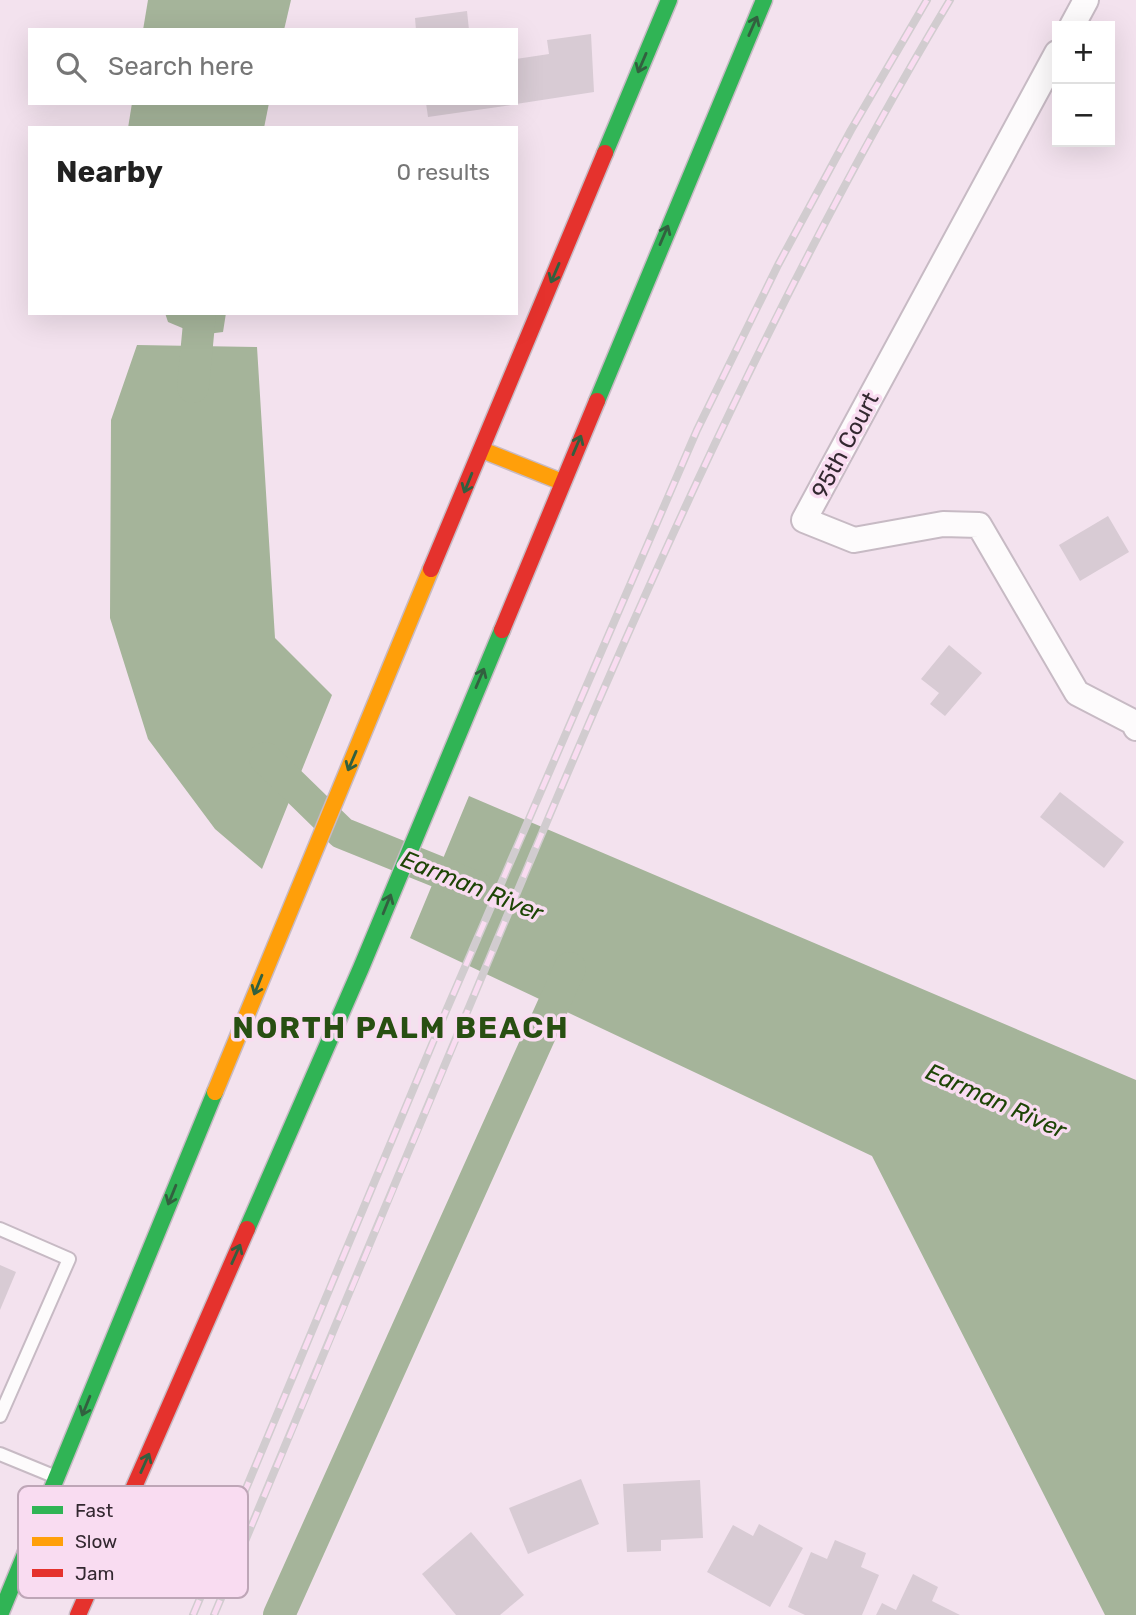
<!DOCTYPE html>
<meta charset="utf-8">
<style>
:root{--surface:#fff;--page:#f6f6f6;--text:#222;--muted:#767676;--line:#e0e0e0}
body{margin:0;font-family:Rubik,sans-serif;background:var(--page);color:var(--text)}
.controls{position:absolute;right:21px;top:21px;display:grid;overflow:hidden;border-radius:0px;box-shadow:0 7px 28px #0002}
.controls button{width:63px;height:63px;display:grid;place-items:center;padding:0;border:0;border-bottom:2px solid var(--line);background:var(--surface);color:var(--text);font:35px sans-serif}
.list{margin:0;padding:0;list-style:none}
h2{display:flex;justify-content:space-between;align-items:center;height:91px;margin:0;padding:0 28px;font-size:30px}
h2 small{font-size:23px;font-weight:400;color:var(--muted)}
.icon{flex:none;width:38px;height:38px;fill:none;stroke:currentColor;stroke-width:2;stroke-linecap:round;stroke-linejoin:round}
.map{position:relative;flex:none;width:1136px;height:1615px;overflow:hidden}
.search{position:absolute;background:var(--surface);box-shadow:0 7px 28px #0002;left:28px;top:28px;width:490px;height:77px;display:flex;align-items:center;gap:18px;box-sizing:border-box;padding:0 24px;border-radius:0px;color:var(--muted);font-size:26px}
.panel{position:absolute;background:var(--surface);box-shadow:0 7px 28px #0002;left:28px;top:126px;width:490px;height:189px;border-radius:0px}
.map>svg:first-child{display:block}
.water{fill:#a5b49a}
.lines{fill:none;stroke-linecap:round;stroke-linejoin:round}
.canal{stroke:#a5b49a;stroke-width:32}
.building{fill:#d8cbd4}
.lane-casing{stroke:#c7bac4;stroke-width:16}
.street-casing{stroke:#c7bac4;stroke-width:28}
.fast-casing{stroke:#c7bac4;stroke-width:19}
.slow-casing{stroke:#c7bac4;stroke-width:19}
.jam-casing{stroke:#c7bac4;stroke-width:19}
.lane{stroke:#fdfbfc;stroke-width:12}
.street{stroke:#fdfbfc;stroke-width:24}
.fast{stroke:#30b455;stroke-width:16}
.slow{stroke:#ff9f0a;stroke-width:16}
.jam{stroke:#e5322d;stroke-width:16}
.rail-casing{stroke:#d1cccf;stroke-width:8}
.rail{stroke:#f9dcf1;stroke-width:5;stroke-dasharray:16;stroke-linecap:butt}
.oneway{stroke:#32603f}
.labels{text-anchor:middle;stroke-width:7;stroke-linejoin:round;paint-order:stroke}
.street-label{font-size:23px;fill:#332830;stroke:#f9dcf1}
.water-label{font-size:24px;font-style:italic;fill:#1e4506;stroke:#f9dcf1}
.district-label{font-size:30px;font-weight:bold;letter-spacing:2px;fill:#284f12;stroke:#f9dcf1}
.key{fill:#f9dcf1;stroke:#bea6b7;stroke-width:2}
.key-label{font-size:19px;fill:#332830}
</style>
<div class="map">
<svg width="1136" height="1615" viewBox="0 0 1136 1615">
<rect width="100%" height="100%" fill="#f3e2ee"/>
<!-- water -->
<g class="water">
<polygon points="148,0 291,0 284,30 143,30"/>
<polygon points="132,103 269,103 264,128 128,128"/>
<polygon points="165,313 226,313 223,332 199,335 168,322"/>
<polygon points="137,345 257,347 275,638 332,695 262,869 215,829 148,739 110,618 111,420"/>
<polygon points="469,796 1136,1080 1136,1615 1105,1615 872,1156 410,938"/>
</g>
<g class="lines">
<!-- canal -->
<g class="canal">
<polyline points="193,387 200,313"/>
<polyline points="265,758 342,833 476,887"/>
<polyline points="279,1615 570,968"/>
</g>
</g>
<!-- building -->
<g class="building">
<polygon points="467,11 469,30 416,30 415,18"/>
<polygon points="591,34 594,92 516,104 516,59 549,54 547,40"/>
<polygon points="426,103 511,103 511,105 428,117"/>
<polygon points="1108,516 1129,552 1080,581 1059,545"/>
<polygon points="949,645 982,673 945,716 930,704 939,693 921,679"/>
<polygon points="1060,792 1124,842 1104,868 1040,817"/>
<polygon points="0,1265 16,1272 0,1310"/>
<polygon points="581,1479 599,1524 528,1554 509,1508"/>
<polygon points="700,1480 703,1538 661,1540 661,1551 627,1552 623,1484"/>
<polygon points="759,1524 803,1548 770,1607 707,1572 733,1525 753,1536"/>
<polygon points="471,1532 524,1595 500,1615 456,1615 422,1574"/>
<polygon points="835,1540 866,1553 861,1567 879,1575 862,1615 805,1615 788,1607 811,1552 827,1559"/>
<polygon points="913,1574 938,1587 932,1601 960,1615 876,1615 882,1603 896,1610"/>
</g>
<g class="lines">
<defs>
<g id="lane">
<polyline points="0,1229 69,1259 0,1416"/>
<polyline points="0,1454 56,1477"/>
</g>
<g id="street">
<polyline points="1072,26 1086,0"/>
<polyline points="1057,53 804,520 854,540 943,524 979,525 1077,693 1133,722 1136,728"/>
</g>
<g id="fast">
<polyline points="605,153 669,0"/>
<polyline points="597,401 764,0"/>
<polyline points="247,1229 361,968 502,630"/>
<polyline points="0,1615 215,1092"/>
</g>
<g id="slow">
<polyline points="482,450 562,482"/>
<polyline points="215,1092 431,569"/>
</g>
<g id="jam">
<polyline points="431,569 605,153"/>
<polyline points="502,630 597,401"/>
<polyline points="78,1615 247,1229"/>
</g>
</defs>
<!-- lane casing -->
<use href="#lane" class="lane-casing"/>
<!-- street casing -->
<use href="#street" class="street-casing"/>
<!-- fast casing -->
<use href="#fast" class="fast-casing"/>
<!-- slow casing -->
<use href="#slow" class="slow-casing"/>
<!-- jam casing -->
<use href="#jam" class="jam-casing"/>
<!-- lane -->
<use href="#lane" class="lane"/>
<!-- street -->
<use href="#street" class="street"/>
<!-- fast -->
<use href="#fast" class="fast"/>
<!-- slow -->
<use href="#slow" class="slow"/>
<!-- jam -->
<use href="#jam" class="jam"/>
<defs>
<g id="rail">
<polyline points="193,1615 446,1011 697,430 778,265 851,130 927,0"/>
<path d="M214,1615C303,1404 392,1193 480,981C620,645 762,313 950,0"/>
</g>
</defs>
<!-- rail casing -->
<use href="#rail" class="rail-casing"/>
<!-- rail -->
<use href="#rail" class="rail"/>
</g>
<!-- one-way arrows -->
<defs><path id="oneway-shaft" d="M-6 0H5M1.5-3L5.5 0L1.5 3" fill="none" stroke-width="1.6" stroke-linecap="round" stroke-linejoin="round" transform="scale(1.75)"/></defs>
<g class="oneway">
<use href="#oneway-shaft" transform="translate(753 26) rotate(-66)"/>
<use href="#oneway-shaft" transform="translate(642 63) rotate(113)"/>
<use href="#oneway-shaft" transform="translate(664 235) rotate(-67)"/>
<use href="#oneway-shaft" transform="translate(555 273) rotate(113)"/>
<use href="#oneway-shaft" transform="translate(577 445) rotate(-67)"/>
<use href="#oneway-shaft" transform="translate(468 483) rotate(112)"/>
<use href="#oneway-shaft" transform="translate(480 678) rotate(-67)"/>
<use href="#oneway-shaft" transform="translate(352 761) rotate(113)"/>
<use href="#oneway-shaft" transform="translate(387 904) rotate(-68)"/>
<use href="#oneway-shaft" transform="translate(258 985) rotate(112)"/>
<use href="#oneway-shaft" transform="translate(172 1195) rotate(112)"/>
<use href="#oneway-shaft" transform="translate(236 1254) rotate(-66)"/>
<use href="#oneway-shaft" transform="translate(86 1406) rotate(112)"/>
<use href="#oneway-shaft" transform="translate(145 1463) rotate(-66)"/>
</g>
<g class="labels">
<!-- street labels -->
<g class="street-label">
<text transform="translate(845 445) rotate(-62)" y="8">95th Court</text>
</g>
<!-- water labels -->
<g class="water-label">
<text transform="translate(472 886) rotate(22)" y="8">Earman River</text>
<text transform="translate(996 1101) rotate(24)" y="8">Earman River</text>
</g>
<!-- district labels -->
<g class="district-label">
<text x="401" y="1038">NORTH PALM BEACH</text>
</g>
</g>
<!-- legend -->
<rect x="18" y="1486" width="230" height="112" rx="10" class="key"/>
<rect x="32" y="1506" width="31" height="8" fill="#30b455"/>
<rect x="32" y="1537" width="31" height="9" fill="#ff9f0a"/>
<rect x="32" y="1569" width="31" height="8" fill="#e5322d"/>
<g class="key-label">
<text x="75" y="1517">Fast</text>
<text x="75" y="1548">Slow</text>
<text x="75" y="1580">Jam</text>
</g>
</svg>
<div class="controls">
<button>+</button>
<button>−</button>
</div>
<div class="search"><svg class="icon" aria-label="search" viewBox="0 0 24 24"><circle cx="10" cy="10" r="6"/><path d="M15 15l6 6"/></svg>Search here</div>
<section class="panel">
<h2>Nearby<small>0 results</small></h2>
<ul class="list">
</ul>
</section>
</div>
